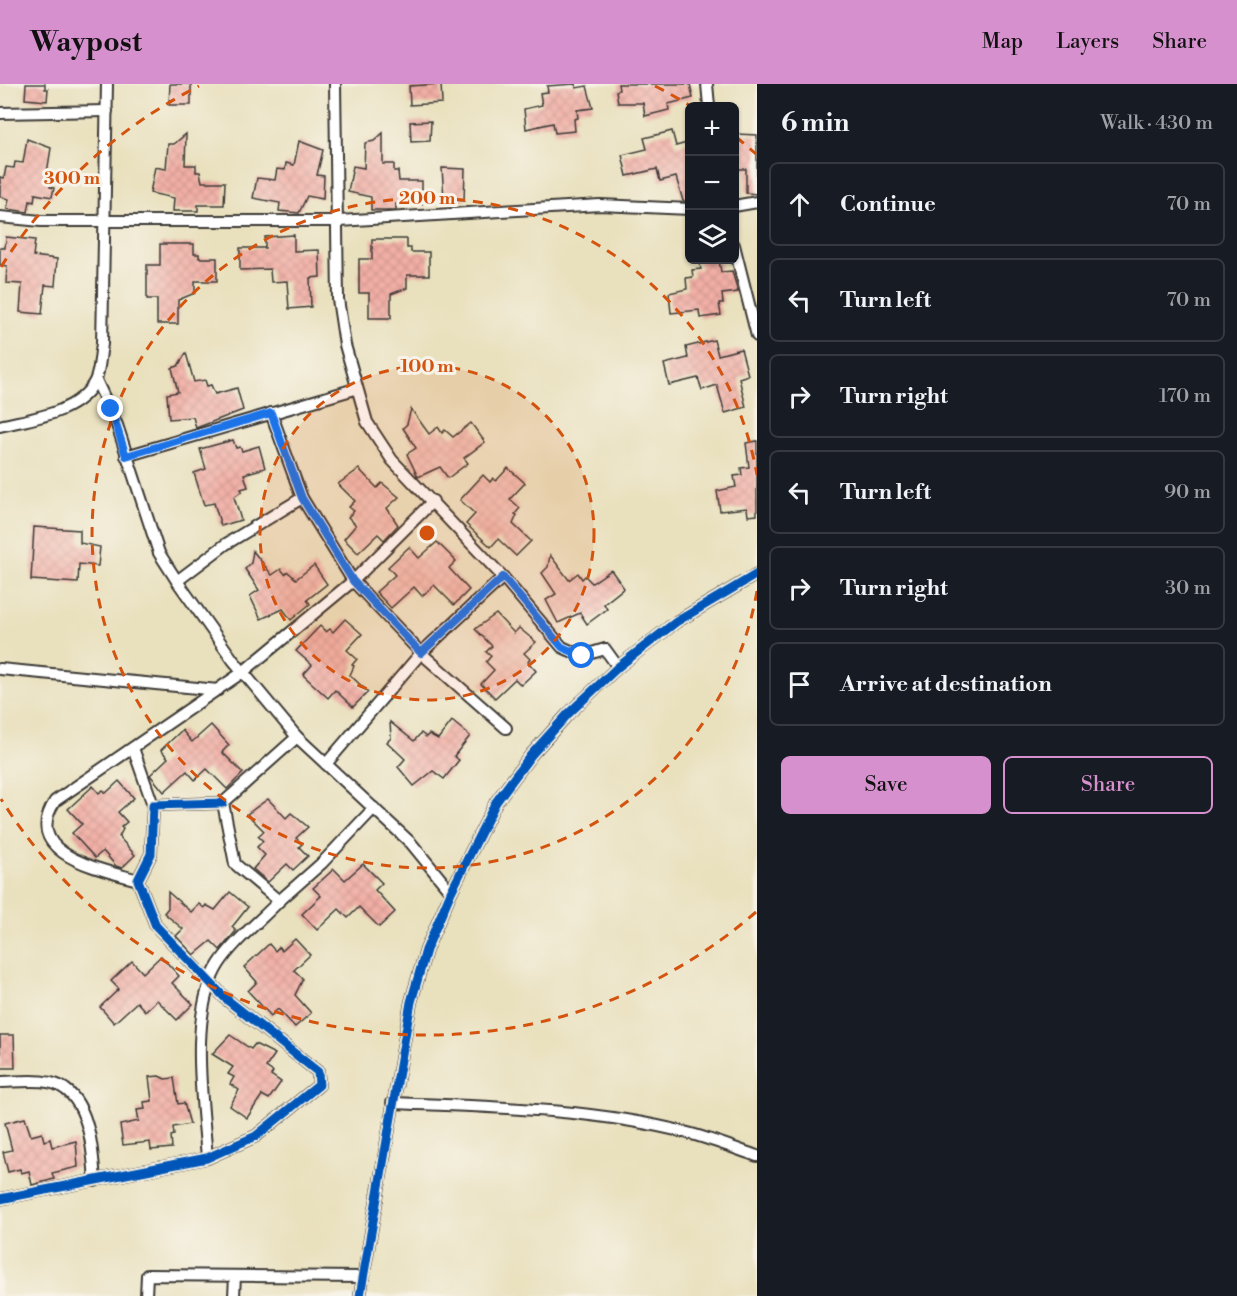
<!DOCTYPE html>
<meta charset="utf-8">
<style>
:root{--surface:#171b24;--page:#242831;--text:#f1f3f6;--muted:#9ea1a6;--line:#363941;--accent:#d690ce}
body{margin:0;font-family:"Libre Bodoni",serif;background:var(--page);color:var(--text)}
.controls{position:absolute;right:18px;top:18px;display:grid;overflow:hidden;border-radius:9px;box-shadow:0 2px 4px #0004}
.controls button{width:54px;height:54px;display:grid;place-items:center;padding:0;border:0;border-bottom:2px solid var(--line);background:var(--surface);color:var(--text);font:30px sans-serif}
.stop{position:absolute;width:18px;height:18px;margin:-14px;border:4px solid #1a73e8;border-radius:50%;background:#fff}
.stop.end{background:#1a73e8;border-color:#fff;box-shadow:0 2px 6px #0008}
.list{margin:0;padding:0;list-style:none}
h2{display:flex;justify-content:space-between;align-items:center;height:78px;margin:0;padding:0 24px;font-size:26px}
h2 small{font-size:20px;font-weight:400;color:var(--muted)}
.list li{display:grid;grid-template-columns:39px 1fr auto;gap:18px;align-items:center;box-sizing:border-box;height:84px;margin:0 12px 12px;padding:0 12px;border:2px solid var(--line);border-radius:9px}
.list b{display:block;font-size:22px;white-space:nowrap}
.list em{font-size:20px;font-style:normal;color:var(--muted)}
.actions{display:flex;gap:12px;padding:18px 24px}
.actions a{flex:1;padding:14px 0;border:2px solid var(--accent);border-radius:9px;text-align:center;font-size:21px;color:var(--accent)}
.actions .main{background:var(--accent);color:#111}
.icon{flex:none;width:33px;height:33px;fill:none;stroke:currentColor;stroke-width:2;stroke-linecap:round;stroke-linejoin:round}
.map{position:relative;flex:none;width:757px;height:1212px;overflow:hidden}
header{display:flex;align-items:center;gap:36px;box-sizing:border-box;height:84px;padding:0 30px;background:var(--accent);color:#111}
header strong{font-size:28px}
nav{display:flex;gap:33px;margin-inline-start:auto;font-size:21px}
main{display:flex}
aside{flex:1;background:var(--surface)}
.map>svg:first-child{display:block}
.building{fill:url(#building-cross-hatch)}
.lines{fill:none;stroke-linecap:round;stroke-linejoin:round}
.street-casing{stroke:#3b3934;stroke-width:14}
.street{stroke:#fff;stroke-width:10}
.cycleway-casing{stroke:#f7f3e8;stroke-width:13}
.cycleway{stroke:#0057b8;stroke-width:9}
.route{stroke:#1a73e8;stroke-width:8}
.ring{fill:none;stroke:#d4530e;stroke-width:3;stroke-dasharray:10 8}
.centre{fill:#d4530e;stroke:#f7f3e8;stroke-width:3}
.ring-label{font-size:18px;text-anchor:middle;font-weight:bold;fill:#d4530e;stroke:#f7f3e8;stroke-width:6;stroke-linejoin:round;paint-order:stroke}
</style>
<header>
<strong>Waypost</strong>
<nav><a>Map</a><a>Layers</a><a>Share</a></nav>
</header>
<main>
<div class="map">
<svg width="757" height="1212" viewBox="0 0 757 1212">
<defs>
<pattern id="building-cross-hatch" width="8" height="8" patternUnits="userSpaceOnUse" patternTransform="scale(1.5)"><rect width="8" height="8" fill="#f2afa6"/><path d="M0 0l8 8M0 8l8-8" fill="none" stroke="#cf968e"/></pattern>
</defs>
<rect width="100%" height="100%" fill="#f7f3e8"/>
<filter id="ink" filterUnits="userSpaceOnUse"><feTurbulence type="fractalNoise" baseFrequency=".0167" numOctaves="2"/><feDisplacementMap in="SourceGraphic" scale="12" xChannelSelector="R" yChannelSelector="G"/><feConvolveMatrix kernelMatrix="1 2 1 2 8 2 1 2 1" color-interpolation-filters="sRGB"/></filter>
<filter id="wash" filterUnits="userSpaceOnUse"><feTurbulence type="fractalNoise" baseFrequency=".008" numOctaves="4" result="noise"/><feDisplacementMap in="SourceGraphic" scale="24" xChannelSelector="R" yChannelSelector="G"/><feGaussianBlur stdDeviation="1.35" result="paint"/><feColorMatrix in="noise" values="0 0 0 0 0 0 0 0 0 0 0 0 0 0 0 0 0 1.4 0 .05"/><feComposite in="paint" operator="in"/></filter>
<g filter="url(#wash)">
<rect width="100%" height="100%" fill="#e9e0bd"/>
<g id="blocks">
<!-- building -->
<g class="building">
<polygon points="26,0 45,0 45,5 48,5 47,17 25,15"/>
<polygon points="170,0 191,0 191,21 169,21"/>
<polygon points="441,0 442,19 410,21 409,2"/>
<polygon points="575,0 576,4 587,2 593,24 577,26 578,34 574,35 575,47 555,49 553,39 526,45 524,25 542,21 540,9 548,8 547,2"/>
<polygon points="618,0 690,0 693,14 668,20 669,26 645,32 643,19 618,19 616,7 619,6"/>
<polygon points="431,37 430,57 411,58 410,38"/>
<polygon points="672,47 676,62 690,58 690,117 683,117 676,93 660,97 657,85 627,92 622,71 647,65 644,54"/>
<polygon points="383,49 383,80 394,80 394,87 398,87 399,97 422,97 422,120 396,120 396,126 371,126 371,113 348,108 353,82 364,84 365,59 374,57"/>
<polygon points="186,50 185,81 196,81 196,88 200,88 202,98 225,98 224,121 198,121 198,127 173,127 174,114 150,109 155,83 166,85 168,60 174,60"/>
<polygon points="736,50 757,51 757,110 746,109 746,85 736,85"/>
<polygon points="27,55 51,64 47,89 53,91 50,103 54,104 52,113 35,110 34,118 30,117 28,128 7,125 9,115 0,113 0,93 4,94 6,83 14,84 15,78 23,79"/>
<polygon points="299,57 323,66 317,91 324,92 323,115 307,112 299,129 279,127 280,119 253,114 257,94 275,96 277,85 285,86 286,79 294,81"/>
<polygon points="442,84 465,85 464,117 444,114"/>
<polygon points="294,151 294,167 319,166 320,193 310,194 311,223 289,225 287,197 271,198 270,185 240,186 240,164 265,164 265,153"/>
<polygon points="6,153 35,156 33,172 57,175 55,202 45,201 42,230 20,228 22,200 6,199 7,182 0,181 0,164 5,164"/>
<polygon points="372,155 407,155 407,164 411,164 411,168 429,168 429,191 407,191 407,204 391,210 391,234 369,234 369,209 359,209 359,175 372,175"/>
<polygon points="160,160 194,160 194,170 199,170 199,174 217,174 217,197 195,197 195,209 178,216 178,240 157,240 157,215 147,215 147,181 160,181"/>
<polygon points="699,176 719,176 721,188 732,187 738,208 722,210 723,219 719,219 721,231 700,234 699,226 671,229 669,209 687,205 686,194 693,193 692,186 701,185"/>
<polygon points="714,256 718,271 741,265 748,291 739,294 746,323 725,329 717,301 702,306 698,294 669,301 664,280 688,274 686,263"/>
<polygon points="186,269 194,298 205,296 207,302 211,301 215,310 237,304 243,326 196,344 193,333 169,335 167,310 178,308 172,284 178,282"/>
<polygon points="411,325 429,350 438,343 442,349 445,346 453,353 471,339 485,358 464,374 468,379 448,394 440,383 418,393 407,370 416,364 403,344 407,340"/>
<polygon points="233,356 236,364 240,363 242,367 259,362 265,384 244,390 248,403 241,405 242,407 234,413 241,436 221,442 214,419 204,421 194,389 206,385 200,365"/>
<polygon points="757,357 757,431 748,432 747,424 720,427 717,407 736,403 734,392 742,391 741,384 749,383 746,359"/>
<polygon points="508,384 525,399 510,415 520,424 515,430 517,431 513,440 531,457 516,472 498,455 491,463 466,440 475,430 460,416 483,391 490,398 493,394 496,397"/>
<polygon points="359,385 377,404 382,399 399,413 387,424 398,441 384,456 378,450 358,469 344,455 356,441 348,433 354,427 349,423 355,417 338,400"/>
<polygon points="34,443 80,446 80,459 100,463 98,482 79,480 78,499 31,496"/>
<polygon points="437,458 456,477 449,484 469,506 454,521 434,501 422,512 414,503 391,524 376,508 395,491 388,483 409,463 419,474"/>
<polygon points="253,467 272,491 281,485 285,490 288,488 296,495 314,481 327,500 307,516 310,520 291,536 283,525 261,535 250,512 259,506 245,485 251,479"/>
<polygon points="550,471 569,496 578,489 582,495 585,492 592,499 611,486 624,504 604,520 607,525 587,540 580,529 558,539 546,516 556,510 542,489 548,483"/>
<polygon points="496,530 514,549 519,544 536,558 524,569 530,575 528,578 536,587 521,601 515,595 495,614 481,600 494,586 486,578 491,572 486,568 492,562 475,545"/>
<polygon points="345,535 362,550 347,566 357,575 352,581 354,582 350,591 368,608 353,623 335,606 328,614 303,591 312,581 296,567 320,542 326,548 330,545 333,548"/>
<polygon points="452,637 470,652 454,672 459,676 444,695 433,687 414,702 398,683 405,675 387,658 391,654 390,638 414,657 421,649 426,653 429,650 438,655"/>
<polygon points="211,641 229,661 222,668 243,689 227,705 207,685 195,696 187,687 164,708 150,691 168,674 161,666 182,646 192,658"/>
<polygon points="119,697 134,714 118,728 127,738 121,743 123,745 119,753 135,771 122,784 116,782 103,767 95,774 72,749 82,740 68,725 93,702 99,709 103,706 106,709"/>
<polygon points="268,715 286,734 291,729 308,743 296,754 302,760 299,763 308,772 293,786 287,780 268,798 253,785 265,771 257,763 263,757 258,752 264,747 247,730"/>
<polygon points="363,780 382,799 375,806 395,828 379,843 359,823 348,834 339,825 317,846 302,830 321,812 313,804 334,785 345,796"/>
<polygon points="168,808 191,828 199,820 204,824 206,821 215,826 230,808 248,823 232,843 236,847 220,866 211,857 194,871 176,852 183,845 164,829 168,824"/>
<polygon points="295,855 310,871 294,886 303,895 295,911 311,929 295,943 278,925 271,932 248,907 257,898 244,883 269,860 275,867 279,863 282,867"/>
<polygon points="161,872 179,892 172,899 193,920 177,936 157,916 145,927 137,918 114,939 100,923 119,905 111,897 132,877 143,889"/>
<polygon points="0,951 14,951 15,984 0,984"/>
<polygon points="230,951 251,965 255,960 275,970 266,983 273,988 271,991 281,998 269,1015 262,1011 247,1034 230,1022 239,1006 230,1000 234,993 228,990 233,983 212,970"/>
<polygon points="159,992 165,995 174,994 178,1020 184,1019 190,1040 173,1043 174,1051 171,1052 172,1064 151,1066 150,1058 123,1061 120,1041 139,1037 137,1026 145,1025 144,1018 152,1017 149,993"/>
<polygon points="25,1034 31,1052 42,1049 44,1057 50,1055 52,1063 76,1057 78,1083 52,1089 54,1095 32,1101 29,1087 21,1089 20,1085 8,1088 3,1068 12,1066 5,1039"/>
</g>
</g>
</g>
<g filter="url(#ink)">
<use href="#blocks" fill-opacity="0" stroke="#3b3934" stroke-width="1.5"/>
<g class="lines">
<defs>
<g id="street">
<polyline points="335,0 338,215 345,261 367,338 392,376 503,493 562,563 582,572 605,565 618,583"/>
<polyline points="707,0 709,22"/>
<polyline points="0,29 107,27"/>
<polyline points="734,122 757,118"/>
<polyline points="0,133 41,137 339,137 600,121 690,125"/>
<polyline points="734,161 757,252"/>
<polyline points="96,296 117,341 159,469 177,497 233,576 297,653 411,759 451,808"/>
<polyline points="271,329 302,414 353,497 421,569 506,644"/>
<path d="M0,342C32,334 78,330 95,297C100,287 100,271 102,260L107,0"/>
<polyline points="126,372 355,305"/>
<polyline points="177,497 226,460 302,414"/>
<polyline points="0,585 218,606"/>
<polyline points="297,653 223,719 235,780 279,817 322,779 374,724"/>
<polyline points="133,664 153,721"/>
<polyline points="326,680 421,569 503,493"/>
<path d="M138,796C101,785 20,771 55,717L243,588L353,497L433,417"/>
<path d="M0,998C18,998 50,993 65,1005C90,1023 93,1069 95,1097"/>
<path d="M392,1019C490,1023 591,1024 688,1049C711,1055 734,1064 757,1072"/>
<path d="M207,1074C203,1019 188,928 219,880C234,857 260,837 279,817"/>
<polyline points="0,1115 207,1074 256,1052 319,1001 318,988 226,915 156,842 138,796 151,770 153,721 223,719"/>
<polyline points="146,1212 147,1191 363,1193"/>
<polyline points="234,1212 235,1192"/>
<polyline points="360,1212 411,918 426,866 451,808 496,718 531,671 568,630 618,583 676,538 757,490"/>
</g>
</defs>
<!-- street casing -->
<use href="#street" class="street-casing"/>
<!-- street -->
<use href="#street" class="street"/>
<defs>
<g id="cycleway">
<polyline points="0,1115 207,1074 256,1052 319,1001 318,988 226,915 156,842 138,796 151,770 153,721 223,719"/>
<polyline points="360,1212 411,918 426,866 451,808 496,718 531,671 568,630 618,583 676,538 757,490"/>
</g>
</defs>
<!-- cycleway casing -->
<use href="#cycleway" class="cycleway-casing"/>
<!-- cycleway -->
<use href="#cycleway" class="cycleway"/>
</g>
</g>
<g class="lines" filter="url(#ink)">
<!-- route -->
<polyline class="route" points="111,325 126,372 271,329 302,414 353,497 421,569 503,493 562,563 582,572"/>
</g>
<!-- distance rings -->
<circle cx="427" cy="449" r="167" fill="#d4530e" fill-opacity=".12"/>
<g class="ring">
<circle cx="427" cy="449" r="167"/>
<path d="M757 507A335 335 0 1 1 757 391"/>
<path d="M756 828A502 502 0 0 1 1 715M1 183A502 502 0 0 1 199 2M655 2A502 502 0 0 1 689 21M736 53A502 502 0 0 1 756 70"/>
</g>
<circle cx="427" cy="449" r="9" class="centre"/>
<g class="ring-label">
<text x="72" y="100">300 m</text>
<text x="427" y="120">200 m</text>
<text x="427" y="288">100 m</text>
</g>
</svg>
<div class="controls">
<button>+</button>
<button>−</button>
<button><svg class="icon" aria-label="layers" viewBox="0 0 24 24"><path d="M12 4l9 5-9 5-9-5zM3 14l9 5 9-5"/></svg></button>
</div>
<div class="stop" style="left:582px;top:572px"></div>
<div class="stop end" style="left:111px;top:325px"></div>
</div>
<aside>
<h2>6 min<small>Walk · 430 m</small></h2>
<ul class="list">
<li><svg class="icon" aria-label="ahead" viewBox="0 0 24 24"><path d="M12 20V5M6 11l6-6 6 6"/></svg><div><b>Continue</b></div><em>70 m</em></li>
<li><svg class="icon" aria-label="left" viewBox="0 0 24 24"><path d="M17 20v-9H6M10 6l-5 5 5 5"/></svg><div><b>Turn left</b></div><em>70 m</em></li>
<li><svg class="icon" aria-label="right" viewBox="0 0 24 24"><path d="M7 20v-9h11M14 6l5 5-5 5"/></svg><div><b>Turn right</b></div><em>170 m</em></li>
<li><svg class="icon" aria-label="left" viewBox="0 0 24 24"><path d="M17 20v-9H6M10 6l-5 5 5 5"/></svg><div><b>Turn left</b></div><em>90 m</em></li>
<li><svg class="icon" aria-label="right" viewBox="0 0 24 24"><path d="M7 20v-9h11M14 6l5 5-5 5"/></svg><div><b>Turn right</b></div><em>30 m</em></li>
<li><svg class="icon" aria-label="arrive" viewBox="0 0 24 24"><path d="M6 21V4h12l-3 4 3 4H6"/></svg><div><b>Arrive at destination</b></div></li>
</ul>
<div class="actions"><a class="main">Save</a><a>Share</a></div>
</aside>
</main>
